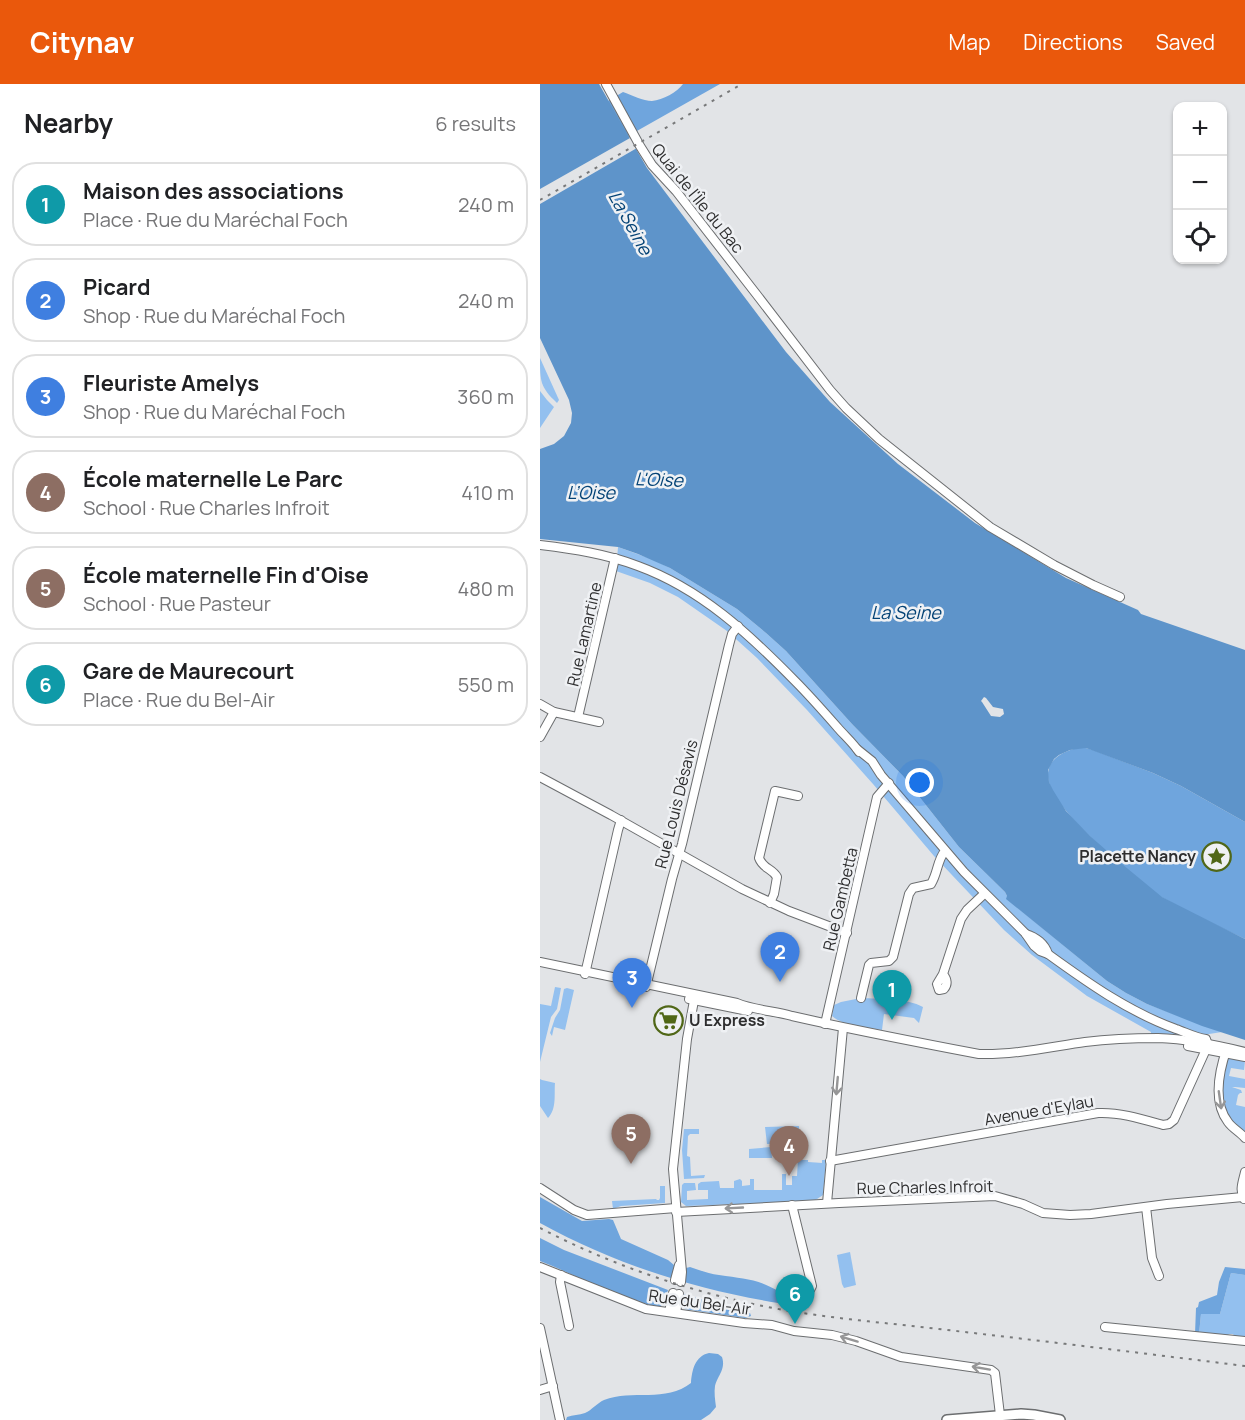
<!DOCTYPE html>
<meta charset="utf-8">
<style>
:root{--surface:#fff;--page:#f2f2f2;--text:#202124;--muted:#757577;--line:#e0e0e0;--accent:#ea580c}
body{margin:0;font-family:Manrope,sans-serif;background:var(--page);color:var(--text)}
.controls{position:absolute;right:18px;top:18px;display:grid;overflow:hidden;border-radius:12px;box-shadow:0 2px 4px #0004}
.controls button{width:54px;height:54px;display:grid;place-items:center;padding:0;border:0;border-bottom:2px solid var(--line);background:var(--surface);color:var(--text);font:30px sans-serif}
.you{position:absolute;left:380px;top:699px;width:21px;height:21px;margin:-15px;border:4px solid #fff;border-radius:50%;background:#1a73e8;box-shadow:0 0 0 9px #1a73e833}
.badge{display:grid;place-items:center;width:39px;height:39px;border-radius:50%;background:var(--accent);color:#fff;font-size:20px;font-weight:700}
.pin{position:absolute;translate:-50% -50px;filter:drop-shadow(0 2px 3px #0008)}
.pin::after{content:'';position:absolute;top:32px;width:21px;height:18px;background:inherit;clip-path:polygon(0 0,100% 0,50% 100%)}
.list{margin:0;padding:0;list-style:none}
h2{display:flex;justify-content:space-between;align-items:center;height:78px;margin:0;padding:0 24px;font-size:26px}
h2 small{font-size:20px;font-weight:400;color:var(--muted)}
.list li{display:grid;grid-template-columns:39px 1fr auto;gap:18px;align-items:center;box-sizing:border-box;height:84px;margin:0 12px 12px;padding:0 12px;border:2px solid var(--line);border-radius:24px}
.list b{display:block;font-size:22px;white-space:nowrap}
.list p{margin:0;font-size:20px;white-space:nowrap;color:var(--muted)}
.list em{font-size:20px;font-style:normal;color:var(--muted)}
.icon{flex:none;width:33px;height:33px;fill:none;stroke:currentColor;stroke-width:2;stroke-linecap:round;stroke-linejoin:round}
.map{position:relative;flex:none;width:705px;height:1336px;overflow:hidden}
header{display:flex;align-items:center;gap:36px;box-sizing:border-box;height:84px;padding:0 30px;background:var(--accent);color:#fff}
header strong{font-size:28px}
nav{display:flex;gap:33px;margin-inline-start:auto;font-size:21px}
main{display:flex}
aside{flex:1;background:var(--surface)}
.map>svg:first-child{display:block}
.green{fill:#93c0ef}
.forest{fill:#6fa5dd}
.water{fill:#5e94ca;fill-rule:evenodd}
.pier{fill:#e2e4e7}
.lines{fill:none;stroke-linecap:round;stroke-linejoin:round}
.minor-casing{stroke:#6c6e70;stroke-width:10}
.tertiary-casing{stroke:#6c6e70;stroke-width:12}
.minor{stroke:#fff;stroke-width:8}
.tertiary{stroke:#fff;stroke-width:9}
.rail{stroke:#78797a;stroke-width:2;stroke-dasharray:3 6;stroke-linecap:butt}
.oneway{stroke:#969697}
.labels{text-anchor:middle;stroke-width:5;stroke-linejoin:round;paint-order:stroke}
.street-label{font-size:16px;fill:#2e2e2f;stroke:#eff1f4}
.poi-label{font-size:16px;font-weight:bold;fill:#2e2e2f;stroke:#eff1f4;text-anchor:end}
.water-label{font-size:18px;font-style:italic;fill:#044376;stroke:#eff1f4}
</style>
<header>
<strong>Citynav</strong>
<nav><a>Map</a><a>Directions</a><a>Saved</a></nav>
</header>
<main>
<aside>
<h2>Nearby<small>6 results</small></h2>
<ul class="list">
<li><span class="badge" style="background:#0f9aa8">1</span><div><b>Maison des associations</b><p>Place · Rue du Maréchal Foch</p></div><em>240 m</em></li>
<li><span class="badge" style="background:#3f7fe0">2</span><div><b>Picard</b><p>Shop · Rue du Maréchal Foch</p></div><em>240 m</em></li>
<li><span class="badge" style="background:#3f7fe0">3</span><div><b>Fleuriste Amelys</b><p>Shop · Rue du Maréchal Foch</p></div><em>360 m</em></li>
<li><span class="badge" style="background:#8d6e63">4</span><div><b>École maternelle Le Parc</b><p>School · Rue Charles Infroit</p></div><em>410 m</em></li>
<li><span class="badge" style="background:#8d6e63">5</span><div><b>École maternelle Fin d'Oise</b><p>School · Rue Pasteur</p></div><em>480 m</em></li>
<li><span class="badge" style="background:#0f9aa8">6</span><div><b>Gare de Maurecourt</b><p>Place · Rue du Bel-Air</p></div><em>550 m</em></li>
</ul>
</aside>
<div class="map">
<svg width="705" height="1336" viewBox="0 0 705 1336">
<rect width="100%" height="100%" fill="#e2e4e7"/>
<!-- green -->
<g class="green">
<path d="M0,274L19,316L17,319C0,303 0,297 0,274Z"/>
<polygon points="0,307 7,316 14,323 0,344"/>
<polygon points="78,463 114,476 130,484 197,525 226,549 246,567 312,640 363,692 419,763 465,808 467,812 467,815 567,897 586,909 607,920 682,948 643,954 611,951 611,948 547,912 492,871 464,846 394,772 333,700 267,626 217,574 187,547 138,513 110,499 76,487"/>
<polygon points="15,903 21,904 17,925 11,933 0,978 0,920 11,922"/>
<polygon points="27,904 34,906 25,946 14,943 12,952 10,949 15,934 20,926 24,905"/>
<path d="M321,914C340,915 367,914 383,923L379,939L374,934L344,930L342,946C326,943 305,943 292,932L294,921L301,918Z"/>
<path d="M689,974L705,977L704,986L691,984L689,992L705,995V1004L695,1003H692L701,1006L702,1009H700L698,1011L696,1021L705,1023V1049C674,1025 680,1009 687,975Z"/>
<path d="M0,995L2,996L15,999C14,1010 17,1025 8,1034L0,1022Z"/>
<polygon points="259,1042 260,1059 227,1060 225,1043"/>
<polygon points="144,1045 159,1045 159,1050 150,1050 148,1052 147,1072 150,1073 151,1092 165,1091 164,1094 144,1095 142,1066"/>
<polygon points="231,1063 232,1074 209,1074 209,1065"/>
<path d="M258,1076H268V1078C273,1078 278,1079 282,1079V1076H286L283,1111L274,1117L146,1122L141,1118L142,1101L144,1099H155L156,1106L147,1107V1116L168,1115V1106H158V1100L161,1098L179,1097L180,1104H194V1097L200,1095L202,1097V1102L210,1101V1095H214V1106H242V1090H246V1101H252V1092H257Z"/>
<polygon points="120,1102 125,1102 125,1119 81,1122 73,1125 72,1117 116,1115 117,1116 119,1116 120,1114"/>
<polygon points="310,1168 316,1201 304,1204 302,1200 297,1171"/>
<polygon points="691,1189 705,1191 705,1255 696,1254 693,1250 689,1250 686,1253 659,1250 661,1230 680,1230"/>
</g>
<!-- forest -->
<g class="forest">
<path d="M143,0H180L88,52L68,17L83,8C92,11 103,17 112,17C123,16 137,8 143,0Z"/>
<path d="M537,664H546L553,666L613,689L641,702L705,738V855C678,842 650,829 623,814C614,809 606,801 598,794C576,776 505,719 508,689C509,674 525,667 537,664Z"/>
<path d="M0,1113L42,1137L69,1135L73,1136L81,1155L128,1176L134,1181L133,1191L146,1195V1184L150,1183C159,1186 169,1190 179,1191C204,1195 216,1194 240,1208L238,1219C154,1205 74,1180 0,1139Z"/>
<path d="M0,1154L24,1166L128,1206L123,1220L119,1223C77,1215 39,1192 0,1177Z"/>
<polygon points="685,1183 705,1185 705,1191 691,1189 680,1230 661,1230 659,1250 655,1250 656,1224 658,1223 659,1218 677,1211 679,1198"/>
<polygon points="143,1210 190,1223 194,1226 210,1229 211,1232 205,1234 145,1225 141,1220"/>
<path d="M169,1269L178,1270L182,1273C186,1285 178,1291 175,1302C174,1308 175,1316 176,1323L170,1330L161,1336H26L27,1333C33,1331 39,1331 45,1329C52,1326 57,1319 64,1316C92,1305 126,1319 151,1299C152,1286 155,1272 169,1269Z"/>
</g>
<!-- water -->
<path class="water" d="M0,0H59L107,84L246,268L290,318L358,380L435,439L526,494L598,526L601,530L705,566V738L641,702L613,689L546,664L530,666L519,671L514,675L508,686L509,698L513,706L526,727L550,752L582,780L622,813L705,855V956L662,942L607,920L586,909L567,897L466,815L467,812L465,808L419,763L363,692L312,640L246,567L226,549L197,525L130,484L98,470L78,463L0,455V365L14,360L24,352L31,339L32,329L29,316L0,254ZM444,613L446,614L453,623L463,625L464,630L460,633L451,632L442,618L441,617Z"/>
<!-- pier -->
<polygon class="pier" points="90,51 97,64 0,120 0,105 90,54"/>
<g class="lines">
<defs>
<g id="minor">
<polyline points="66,0 100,62 112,81 136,107 217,211 290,306 306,324 339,355 450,443 514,481 553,501 580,513"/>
<path d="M0,461C33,465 67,470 98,482C161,505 209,550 255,597C270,612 284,628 298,644C305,652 314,660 319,668"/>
<polyline points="0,620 14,628"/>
<polyline points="38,633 75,474"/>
<polyline points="0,653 14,628 59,638"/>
<polyline points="0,693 71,731 202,805 249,827 307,849"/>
<path d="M230,819L234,810L237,793C232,784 223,785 219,774L235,707L258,712"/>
<path d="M486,850C496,853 505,860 508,870"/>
<path d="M0,878L197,919C214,926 234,927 252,932C314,946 376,958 439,970C474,971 510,963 545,958C569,955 594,954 618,954C647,955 677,961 705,968"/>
<polyline points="45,890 78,746 81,736"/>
<path d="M403,890C407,895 408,900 404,905L399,906L397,900L403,890L421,835L427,826L444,810"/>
<polyline points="106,903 132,795 142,760 189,561 192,550 198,542"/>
<path d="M321,914L329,881L331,879L349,877L353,873L369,810L373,804L391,800C398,789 397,776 405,767"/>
<polyline points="149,915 208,927"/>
<polyline points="285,940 337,713 349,699"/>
<polyline points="648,962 705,973"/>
<path d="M687,964C679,987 672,1017 688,1038C692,1044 700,1048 705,1054"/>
<path d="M290,1077L558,1029C580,1028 602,1035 623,1041L629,1040L634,1036L668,961L666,955C656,954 645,948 636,945C589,928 548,899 508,870L500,867L494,862L485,849L424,788L341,691L332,677L317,665"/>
<polyline points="0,1104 34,1126 47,1131 136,1124"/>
<path d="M704,1115C699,1106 703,1097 705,1088"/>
<polyline points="287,1119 303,944"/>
<polyline points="252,1121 272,1202 270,1206 254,1209"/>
<polyline points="606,1123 612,1174 619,1192"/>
<polyline points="136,1128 299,1119 455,1112 483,1120 503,1129 530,1131 551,1130 627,1120 703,1113"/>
<polyline points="0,1183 106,1225 204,1239 232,1241 254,1247 292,1251 316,1257 361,1273 451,1286 455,1289 460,1331"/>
<polyline points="21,1191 20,1198 29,1242"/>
<polyline points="135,1196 139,1181"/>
<polyline points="141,1198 142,1188 133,1085 147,955 155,911"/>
<polyline points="129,1228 133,1209"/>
<polyline points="136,1229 139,1210"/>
<polyline points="565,1243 705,1257"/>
<polyline points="0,1244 20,1336"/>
<polyline points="0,1306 13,1302"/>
</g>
<polyline id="tertiary" points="407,1336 481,1330 494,1331 520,1336"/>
</defs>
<!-- minor casing -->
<use href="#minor" class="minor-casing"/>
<!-- tertiary casing -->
<use href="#tertiary" class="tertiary-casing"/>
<!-- minor -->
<use href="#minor" class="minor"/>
<!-- tertiary -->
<use href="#tertiary" class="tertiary"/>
<!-- rail -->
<g class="rail">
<polyline points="0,116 202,0"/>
<path d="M0,1144C64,1177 130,1201 200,1217C271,1234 344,1238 416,1247C512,1258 609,1270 705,1282"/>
</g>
</g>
<!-- one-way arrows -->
<defs><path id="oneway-shaft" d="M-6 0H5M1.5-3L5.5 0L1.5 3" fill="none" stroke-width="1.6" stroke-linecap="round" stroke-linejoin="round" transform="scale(1.5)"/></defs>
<g class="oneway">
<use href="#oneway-shaft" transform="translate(297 1002) rotate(95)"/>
<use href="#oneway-shaft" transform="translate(680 1016) rotate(82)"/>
<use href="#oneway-shaft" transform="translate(194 1124) rotate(177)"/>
<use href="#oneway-shaft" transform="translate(309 1255) rotate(-163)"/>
<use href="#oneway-shaft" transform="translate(441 1284) rotate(-170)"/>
</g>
<!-- icons -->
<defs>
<symbol id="sight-ring" viewBox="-11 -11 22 22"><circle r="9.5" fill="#eff1f4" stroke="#506717" stroke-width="1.5"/><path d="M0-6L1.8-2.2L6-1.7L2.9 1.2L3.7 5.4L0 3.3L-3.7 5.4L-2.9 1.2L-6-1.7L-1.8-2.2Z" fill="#506717"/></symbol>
<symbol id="supermarket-ring" viewBox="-11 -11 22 22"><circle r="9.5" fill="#eff1f4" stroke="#506717" stroke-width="1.5"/><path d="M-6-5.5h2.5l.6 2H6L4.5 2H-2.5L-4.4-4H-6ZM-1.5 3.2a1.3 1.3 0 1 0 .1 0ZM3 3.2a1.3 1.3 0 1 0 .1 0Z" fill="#506717"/></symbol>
</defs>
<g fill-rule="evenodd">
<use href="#sight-ring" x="660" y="756" width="33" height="33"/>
<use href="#supermarket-ring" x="112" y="920" width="33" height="33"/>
</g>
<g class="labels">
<!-- street labels -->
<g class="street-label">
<text transform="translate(158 114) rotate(51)" y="6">Quai de l'Île du Bac</text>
<text transform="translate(44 550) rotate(-77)" y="6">Rue Lamartine</text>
<text transform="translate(136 720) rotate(-76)" y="6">Rue Louis Désavis</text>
<text transform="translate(300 815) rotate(-77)" y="6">Rue Gambetta</text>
<text transform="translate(499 1026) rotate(-10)" y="6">Avenue d'Eylau</text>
<text transform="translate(385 1103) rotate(-1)" y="6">Rue Charles Infroit</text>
<text transform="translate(160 1218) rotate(8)" y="6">Rue du Bel-Air</text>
</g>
<!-- poi labels -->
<g class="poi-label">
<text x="656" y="778">Placette Nancy</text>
<text x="149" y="942" text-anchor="start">U Express</text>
</g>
<!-- water labels -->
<g class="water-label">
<text transform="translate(90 139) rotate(61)" y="6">La Seine</text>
<text transform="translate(119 396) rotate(2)" y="6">L'Oise</text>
<text x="51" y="415">L’Oise</text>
<text x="366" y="535">La Seine</text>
</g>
</g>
</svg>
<div class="controls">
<button>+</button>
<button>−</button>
<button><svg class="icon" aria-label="locate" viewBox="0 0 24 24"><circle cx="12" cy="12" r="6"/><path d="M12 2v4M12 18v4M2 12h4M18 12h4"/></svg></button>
</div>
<div class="you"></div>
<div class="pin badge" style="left:352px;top:936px;background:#0f9aa8">1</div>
<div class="pin badge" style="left:240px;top:898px;background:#3f7fe0">2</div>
<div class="pin badge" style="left:92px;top:924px;background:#3f7fe0">3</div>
<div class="pin badge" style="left:249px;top:1092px;background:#8d6e63">4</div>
<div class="pin badge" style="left:91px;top:1080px;background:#8d6e63">5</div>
<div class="pin badge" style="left:255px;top:1240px;background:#0f9aa8">6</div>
</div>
</main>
